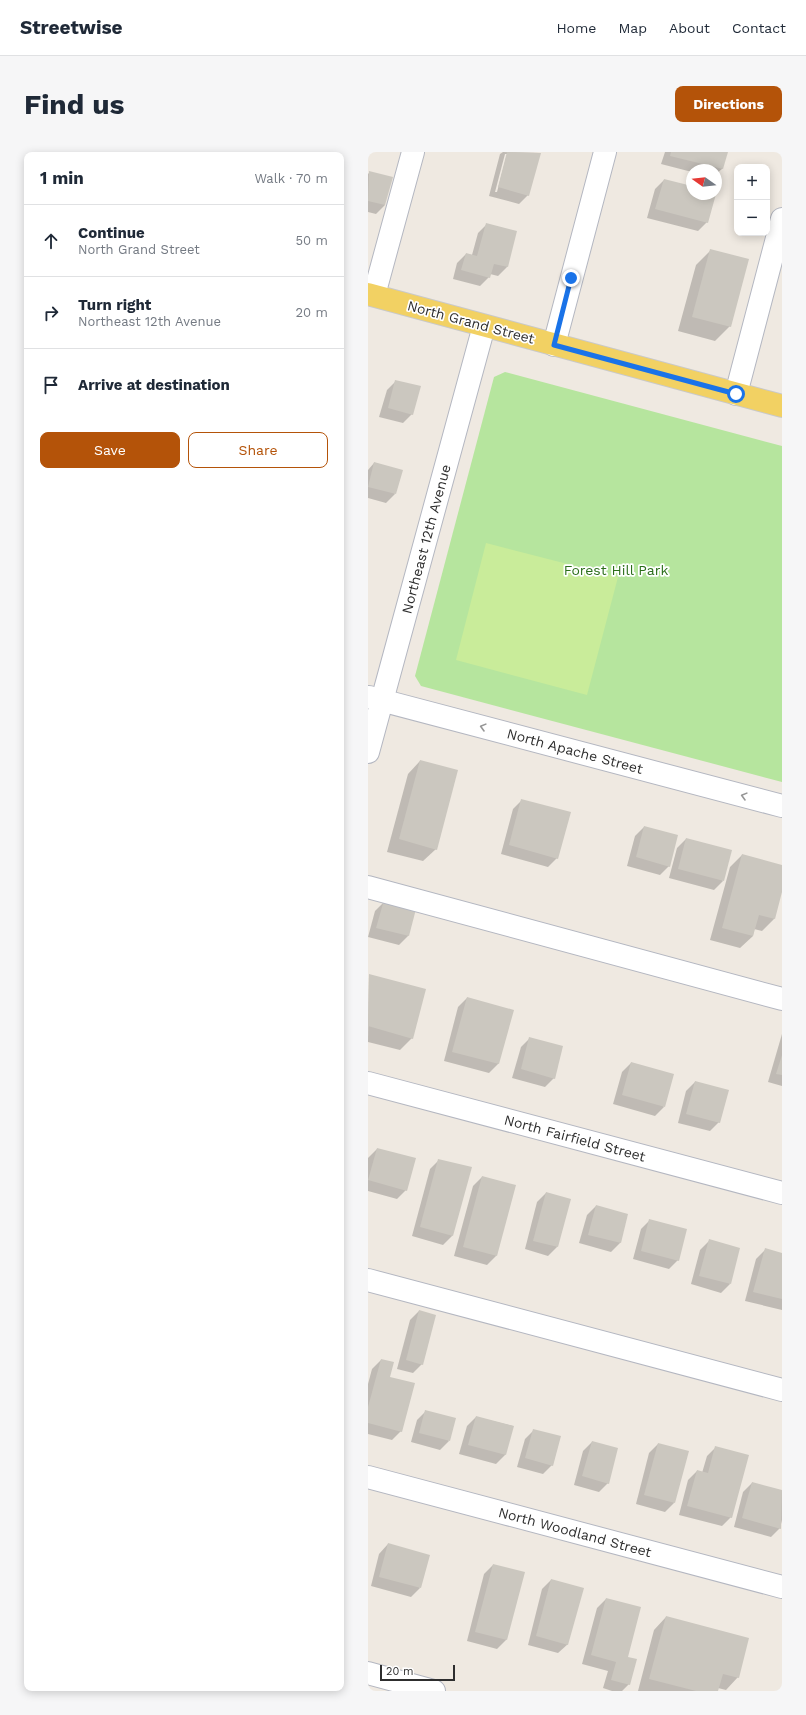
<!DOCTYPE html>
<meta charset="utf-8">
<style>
:root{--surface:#fff;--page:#f6f6f7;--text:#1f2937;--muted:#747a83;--line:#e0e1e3;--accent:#b45309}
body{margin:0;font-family:"Work Sans",sans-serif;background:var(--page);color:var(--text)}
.controls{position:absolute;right:12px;top:12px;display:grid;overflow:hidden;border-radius:8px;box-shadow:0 2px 10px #0003}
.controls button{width:36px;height:36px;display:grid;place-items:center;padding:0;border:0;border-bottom:1px solid var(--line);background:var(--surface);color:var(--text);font:20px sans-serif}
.compass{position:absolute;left:318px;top:12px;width:36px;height:36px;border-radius:50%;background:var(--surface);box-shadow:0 2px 10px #0003;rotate:285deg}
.scale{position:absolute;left:12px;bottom:10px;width:75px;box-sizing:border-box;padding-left:4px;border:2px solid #2e2e2e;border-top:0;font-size:11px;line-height:14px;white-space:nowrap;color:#2e2e2e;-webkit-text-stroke:3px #fff;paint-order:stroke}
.stop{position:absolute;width:12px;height:12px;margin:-9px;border:3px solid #1a73e8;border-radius:50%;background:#fff}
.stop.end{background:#1a73e8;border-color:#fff;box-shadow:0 1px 4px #0008}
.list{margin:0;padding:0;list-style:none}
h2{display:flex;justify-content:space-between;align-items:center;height:52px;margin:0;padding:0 16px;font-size:17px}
h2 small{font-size:13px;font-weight:400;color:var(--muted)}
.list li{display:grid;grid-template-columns:26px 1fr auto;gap:12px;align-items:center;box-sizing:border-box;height:72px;padding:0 16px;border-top:1px solid var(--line)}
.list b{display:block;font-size:15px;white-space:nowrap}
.list p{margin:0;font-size:13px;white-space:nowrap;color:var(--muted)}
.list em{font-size:13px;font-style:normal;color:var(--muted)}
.actions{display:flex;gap:8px;padding:12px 16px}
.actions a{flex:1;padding:9px 0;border:1px solid var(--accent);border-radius:8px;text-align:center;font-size:14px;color:var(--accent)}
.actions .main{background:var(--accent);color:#fff}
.icon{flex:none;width:22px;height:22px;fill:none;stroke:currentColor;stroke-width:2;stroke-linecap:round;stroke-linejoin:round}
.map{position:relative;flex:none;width:414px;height:1539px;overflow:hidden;border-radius:8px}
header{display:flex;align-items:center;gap:24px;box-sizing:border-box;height:56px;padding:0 20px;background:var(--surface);border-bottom:1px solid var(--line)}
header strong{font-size:19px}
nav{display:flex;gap:22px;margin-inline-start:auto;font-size:14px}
.intro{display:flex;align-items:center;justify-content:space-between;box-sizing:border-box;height:96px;padding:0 24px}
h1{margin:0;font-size:28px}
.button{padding:10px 18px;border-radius:8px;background:var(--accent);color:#fff;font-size:14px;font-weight:700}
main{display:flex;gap:24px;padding:0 24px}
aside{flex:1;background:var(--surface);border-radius:8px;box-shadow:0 2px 10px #0003}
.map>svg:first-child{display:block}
.green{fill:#b6e59e}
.pitch{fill:#c9ec9a}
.shadow{fill:#0003;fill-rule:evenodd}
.building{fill:#cbc7bf}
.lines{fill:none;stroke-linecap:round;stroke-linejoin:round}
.minor-casing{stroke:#b4b7c1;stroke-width:24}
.major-casing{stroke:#c9c9c9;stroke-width:24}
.minor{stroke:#fff;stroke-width:22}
.major{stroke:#f2d163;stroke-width:22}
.oneway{stroke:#969696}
.route{stroke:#1a73e8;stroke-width:5}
.labels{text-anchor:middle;stroke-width:3.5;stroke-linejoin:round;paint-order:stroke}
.street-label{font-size:14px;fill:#2e2e2e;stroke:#fff}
.park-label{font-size:14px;fill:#2c6e1b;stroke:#fff}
</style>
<header>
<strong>Streetwise</strong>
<nav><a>Home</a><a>Map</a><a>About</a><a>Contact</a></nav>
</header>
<div class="intro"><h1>Find us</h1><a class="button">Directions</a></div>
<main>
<aside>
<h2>1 min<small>Walk · 70 m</small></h2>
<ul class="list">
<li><svg class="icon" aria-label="ahead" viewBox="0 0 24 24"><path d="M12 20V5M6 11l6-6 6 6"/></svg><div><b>Continue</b><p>North Grand Street</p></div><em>50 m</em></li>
<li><svg class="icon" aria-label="right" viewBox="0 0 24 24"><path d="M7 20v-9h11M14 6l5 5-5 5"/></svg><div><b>Turn right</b><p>Northeast 12th Avenue</p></div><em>20 m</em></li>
<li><svg class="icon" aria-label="arrive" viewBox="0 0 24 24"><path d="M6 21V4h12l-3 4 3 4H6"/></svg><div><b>Arrive at destination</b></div></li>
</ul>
<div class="actions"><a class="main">Save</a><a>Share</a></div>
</aside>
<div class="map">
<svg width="414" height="1539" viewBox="0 0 414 1539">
<rect width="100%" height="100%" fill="#efe9e1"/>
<!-- green -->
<polygon class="green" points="137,220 414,294 414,630 53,534 47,524 126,225"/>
<!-- pitch -->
<polygon class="pitch" points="118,391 250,425 219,543 88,508"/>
<!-- shadow -->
<g class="shadow">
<path d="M135,0L171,1L160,43L151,52L121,44L132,2ZM137,2H139L129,40H127Z"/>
<polygon points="297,0 359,0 354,17 348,22 348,18 324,18 324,20 293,12"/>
<polygon points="2,20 17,53 8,62 0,60 0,22"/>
<polygon points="296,28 324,36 324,42 347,42 339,70 330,79 279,66 287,37"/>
<polygon points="119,72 148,80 139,115 130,124 122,122 121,125 112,134 85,127 89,111 98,102 104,103 110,81"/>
<polygon points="343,98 362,174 347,189 310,179 328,113"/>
<polygon points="28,229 44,262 35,271 11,265 19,238"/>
<polygon points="6,311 27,342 18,351 0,346 0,318"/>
<polygon points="52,609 68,697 55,709 19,700 40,622"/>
<polygon points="154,648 189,706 180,715 133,702 145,657"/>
<polygon points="276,675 301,714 292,723 259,714 267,684"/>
<polygon points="318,687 355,729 346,738 301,726 309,696"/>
<polygon points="374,703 414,714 414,736 406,767 394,779 386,777 385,784 372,796 342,788 362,715"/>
<polygon points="16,750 47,758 40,784 31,793 0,785 7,759"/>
<polygon points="1,823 57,838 44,886 32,898 0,890"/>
<polygon points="99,846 145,859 130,912 121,921 76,909 90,855"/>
<polygon points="414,882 414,934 400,930"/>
<polygon points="162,886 186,926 177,935 144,926 153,895"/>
<polygon points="263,911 296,955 287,964 245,952 254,920"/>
<polygon points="327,930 351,970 342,979 310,971 318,939"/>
<polygon points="9,997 38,1038 29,1047 0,1039 0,1006"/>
<polygon points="71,1008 84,1084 75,1093 44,1084 62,1017"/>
<polygon points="114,1025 128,1104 119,1113 86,1104 105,1034"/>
<polygon points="178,1041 189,1095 180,1104 157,1097 169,1050"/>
<polygon points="228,1054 259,1063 252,1091 243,1100 211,1091 219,1063"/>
<polygon points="282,1068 310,1108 301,1117 265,1107 273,1077"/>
<polygon points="341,1089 362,1132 353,1141 323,1132 332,1098"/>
<polygon points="397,1098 414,1102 414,1158 377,1149 388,1107"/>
<polygon points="51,1159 54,1212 45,1221 29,1217 42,1168"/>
<polygon points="13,1208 21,1226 33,1279 24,1288 0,1282 0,1232 4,1217"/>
<polygon points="58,1259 81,1289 72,1298 43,1290 49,1268"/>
<polygon points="108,1265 145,1274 137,1303 128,1312 91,1302 99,1274"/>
<polygon points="166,1278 184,1313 175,1322 149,1315 157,1287"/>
<polygon points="224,1290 240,1331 231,1340 206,1333 215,1299"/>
<polygon points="290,1292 306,1351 297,1360 268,1352 281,1301"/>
<polygon points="348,1295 363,1365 354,1374 311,1363 320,1328 329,1319 334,1321 339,1304"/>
<polygon points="384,1331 414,1339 414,1368 412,1376 403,1385 366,1375 375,1340"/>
<polygon points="20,1392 52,1436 43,1445 3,1434 11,1402"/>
<polygon points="125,1413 156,1421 138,1488 129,1497 99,1489 116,1422"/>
<polygon points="183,1428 200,1492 190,1501 160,1493 174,1437"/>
<polygon points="238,1447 259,1505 261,1532 254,1539 244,1539 235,1536 240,1519 214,1512 229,1456"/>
<polygon points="298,1465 370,1525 358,1538 350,1536 349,1539 270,1539 286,1478"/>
</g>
<!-- building -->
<g class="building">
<polygon points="139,0 173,1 161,44 130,35"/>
<polygon points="303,0 360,0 355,17 302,4"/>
<polygon points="1,19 25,25 17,53 0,49"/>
<polygon points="296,27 324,34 324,42 348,42 340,71 287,57"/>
<polygon points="118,71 149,79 140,115 126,112 122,126 93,118 98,101 109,104"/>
<polygon points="342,97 381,107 363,175 324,165"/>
<polygon points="27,228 53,234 45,263 20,256"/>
<polygon points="6,310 35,318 28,342 0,335"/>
<polygon points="52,608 90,618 69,698 31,687"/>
<polygon points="153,647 203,660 190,707 141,693"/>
<polygon points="276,674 310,683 302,715 268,705"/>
<polygon points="318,686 364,698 356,729 310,717"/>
<polygon points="374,702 414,713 414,740 407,767 391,763 385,784 354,776"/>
<polygon points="16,748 48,757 41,784 8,776"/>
<polygon points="1,822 58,837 45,887 0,874"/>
<polygon points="99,845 146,858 131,912 84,900"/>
<polygon points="161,885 195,894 187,927 153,917"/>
<polygon points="414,903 414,923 408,922"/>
<polygon points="263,910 306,922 297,955 254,943"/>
<polygon points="327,929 361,938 352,971 318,962"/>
<polygon points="9,996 48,1006 39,1039 0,1028"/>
<polygon points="70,1007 104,1015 85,1084 52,1075"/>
<polygon points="114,1024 148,1033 129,1104 95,1095"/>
<polygon points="178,1040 203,1047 190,1095 165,1089"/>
<polygon points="228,1053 260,1062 253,1091 220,1083"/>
<polygon points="281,1067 319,1077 311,1109 273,1099"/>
<polygon points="341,1087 372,1096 363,1132 331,1124"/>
<polygon points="397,1096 414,1101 414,1147 385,1140"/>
<polygon points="51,1158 68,1163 55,1213 38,1208"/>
<polygon points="13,1207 26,1210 22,1225 47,1231 34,1280 0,1271 0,1255"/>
<polygon points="57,1258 88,1266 82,1289 51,1281"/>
<polygon points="108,1264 146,1274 138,1303 100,1293"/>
<polygon points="165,1277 193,1284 185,1314 157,1306"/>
<polygon points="224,1289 250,1296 241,1332 214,1324"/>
<polygon points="290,1291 321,1299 307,1351 276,1343"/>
<polygon points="347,1294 381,1303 364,1366 319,1354 329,1318 340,1321"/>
<polygon points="384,1330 414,1338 413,1377 374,1366"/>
<polygon points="20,1391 62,1403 53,1436 11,1425"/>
<polygon points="125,1412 157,1420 139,1488 107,1480"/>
<polygon points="183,1427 216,1436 200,1493 168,1484"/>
<polygon points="238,1446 273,1455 260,1505 269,1507 262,1533 243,1528 248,1510 223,1503"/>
<polygon points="298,1464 381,1486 371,1526 355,1522 350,1539 328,1539 281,1527"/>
</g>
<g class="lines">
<defs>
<g id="minor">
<polyline points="6,143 45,0"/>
<polyline points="186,193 237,0"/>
<polyline points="368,242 414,67"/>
<polyline points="1,545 414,654"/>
<polyline points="0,600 116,174"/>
<polyline points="0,735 414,847"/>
<polyline points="0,931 414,1041"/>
<polyline points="0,1128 414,1238"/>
<polyline points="0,1325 414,1435"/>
<polyline points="0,1521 66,1539"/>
</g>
<polyline id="major" points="0,142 414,254"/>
</defs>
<!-- minor casing -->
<use href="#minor" class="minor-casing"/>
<!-- major casing -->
<use href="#major" class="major-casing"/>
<!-- minor -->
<use href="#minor" class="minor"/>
<!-- major -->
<use href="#major" class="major"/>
</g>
<!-- one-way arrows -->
<defs><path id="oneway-chevron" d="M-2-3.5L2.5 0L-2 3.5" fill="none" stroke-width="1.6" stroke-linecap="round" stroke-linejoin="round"/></defs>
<g class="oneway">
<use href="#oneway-chevron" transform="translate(115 575) rotate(-165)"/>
<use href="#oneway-chevron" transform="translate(376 644) rotate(-165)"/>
</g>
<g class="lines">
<!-- route -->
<polyline class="route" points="203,126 186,193 368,242"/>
</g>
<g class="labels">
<!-- street labels -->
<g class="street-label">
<text transform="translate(103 170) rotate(15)" y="5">North Grand Street</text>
<text transform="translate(58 387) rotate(-75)" y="5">Northeast 12th Avenue</text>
<text transform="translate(207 599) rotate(15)" y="5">North Apache Street</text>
<text transform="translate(207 986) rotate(15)" y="5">North Fairfield Street</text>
<text transform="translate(207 1380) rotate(15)" y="5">North Woodland Street</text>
</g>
<!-- park labels -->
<g class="park-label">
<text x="248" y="423">Forest Hill Park</text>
</g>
</g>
</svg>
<div class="controls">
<button>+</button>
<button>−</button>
</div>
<svg class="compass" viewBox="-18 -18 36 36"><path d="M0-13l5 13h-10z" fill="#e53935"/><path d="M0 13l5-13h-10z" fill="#747a83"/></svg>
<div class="scale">20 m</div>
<div class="stop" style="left:368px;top:242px"></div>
<div class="stop end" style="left:203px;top:126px"></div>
</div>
</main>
